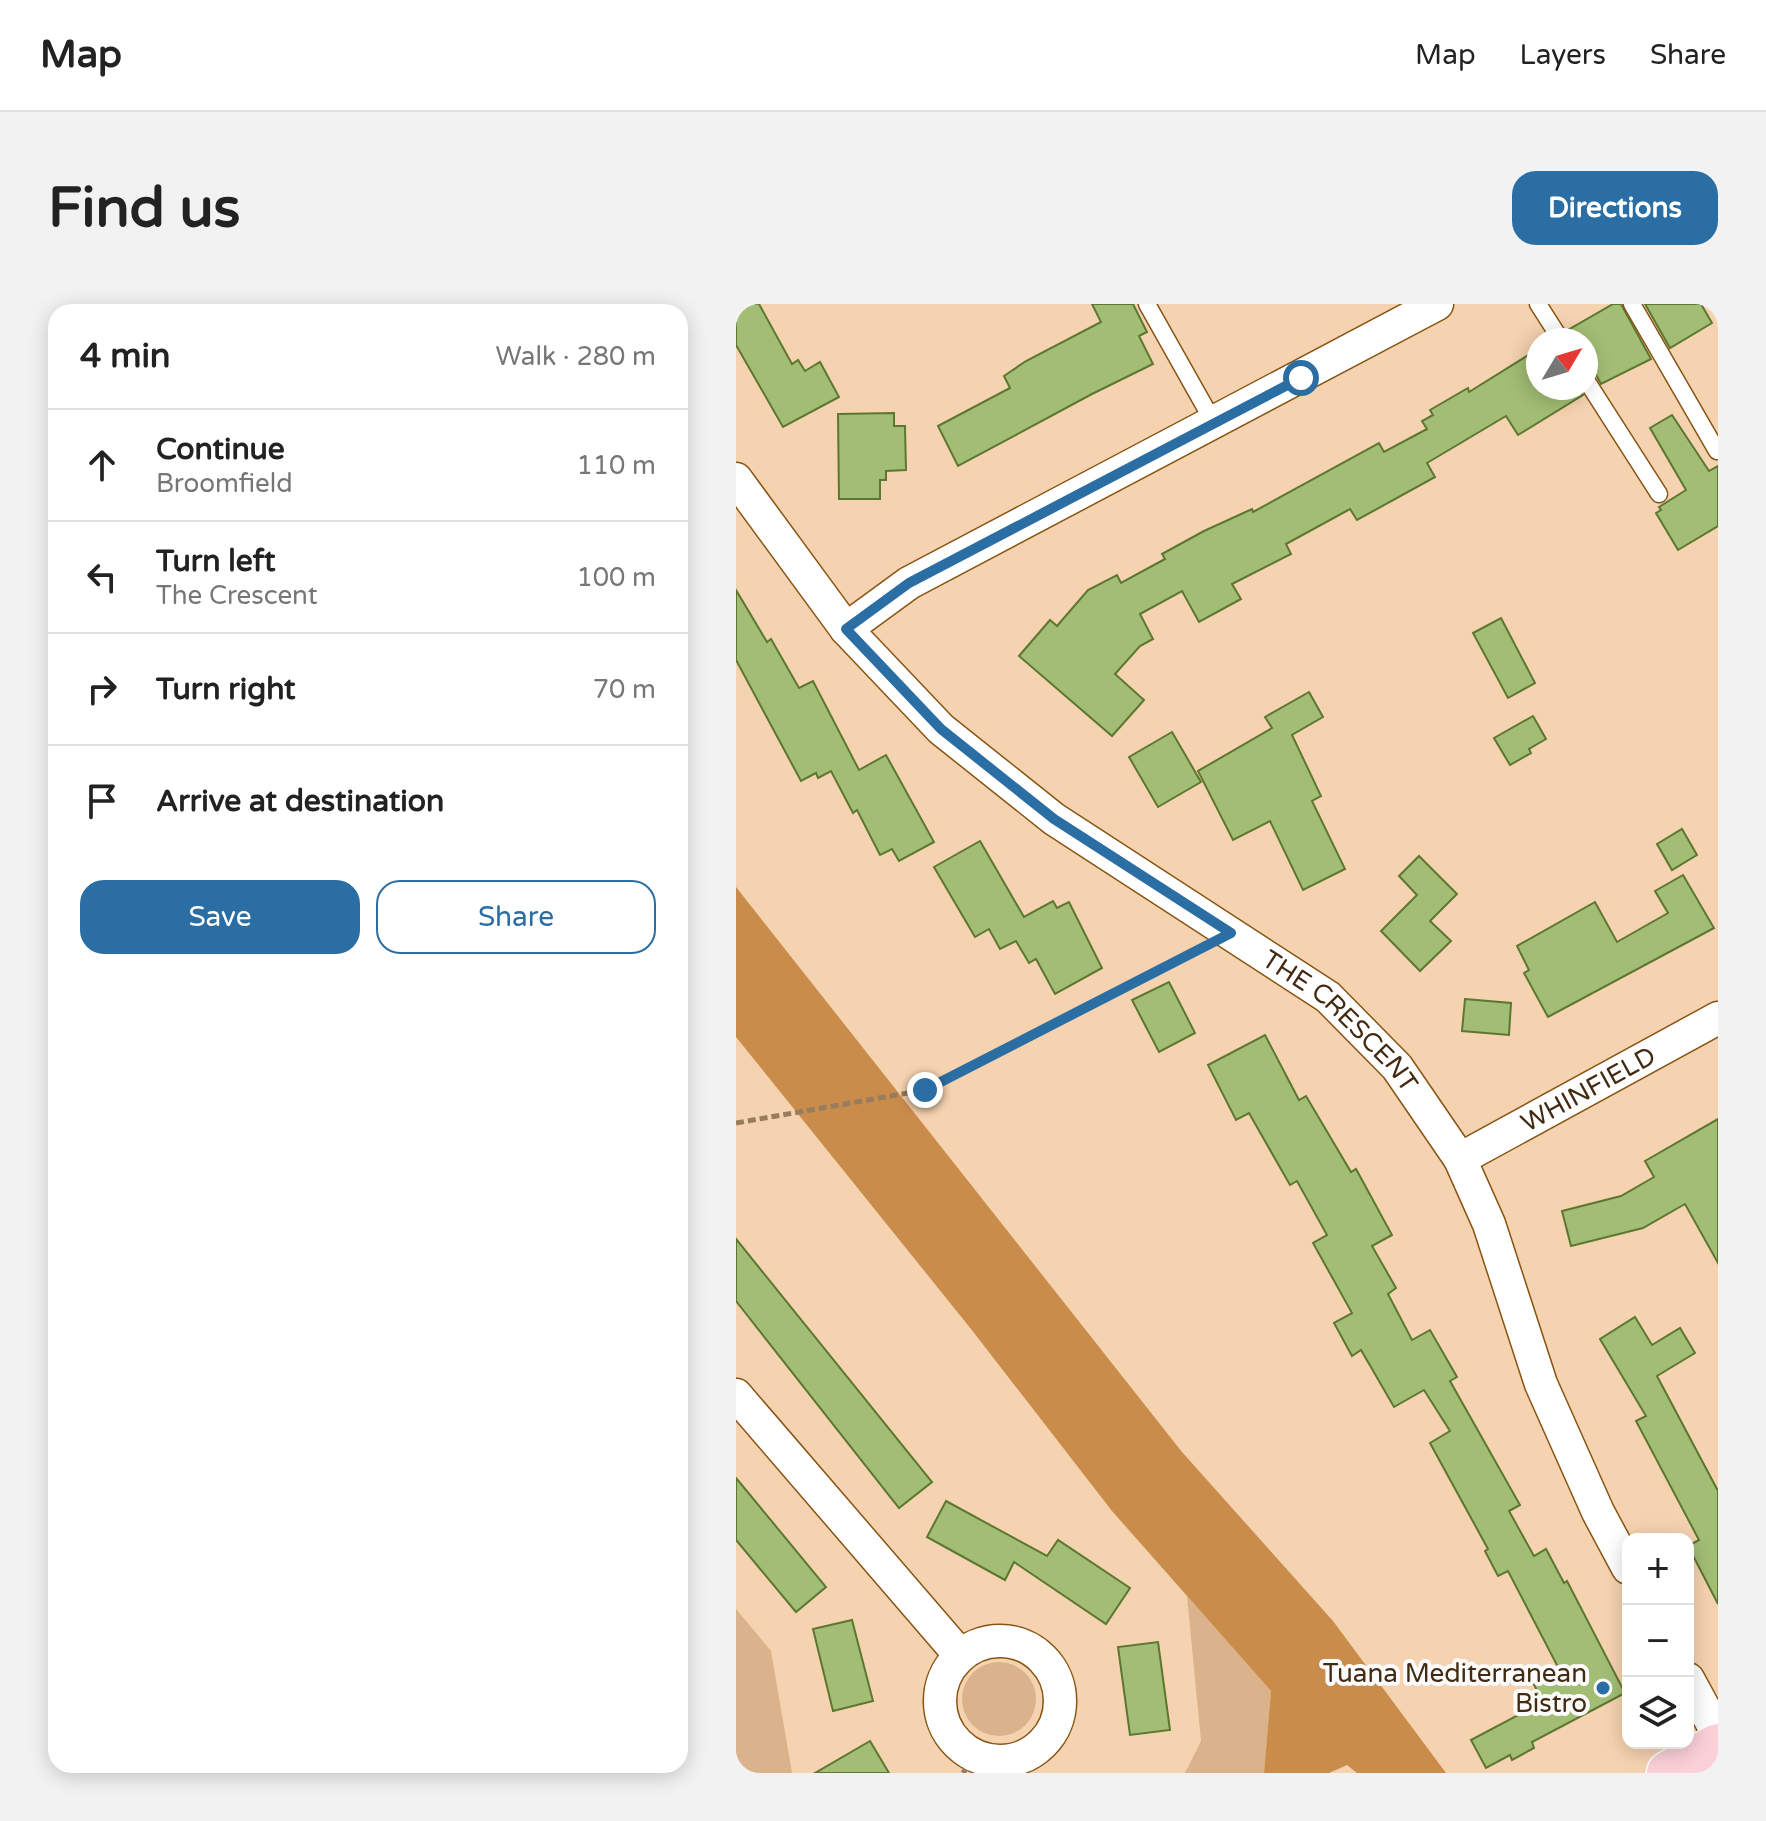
<!DOCTYPE html>
<meta charset="utf-8">
<style>
:root{--surface:#fff;--page:#f2f2f2;--text:#222;--muted:#767676;--line:#e0e0e0;--accent:#2b6ea4}
body{margin:0;font-family:"Varela Round",sans-serif;background:var(--page);color:var(--text)}
.controls{position:absolute;right:24px;bottom:24px;display:grid;overflow:hidden;border-radius:16px;box-shadow:0 4px 20px #0003}
.controls button{width:72px;height:72px;display:grid;place-items:center;padding:0;border:0;border-bottom:2px solid var(--line);background:var(--surface);color:var(--text);font:40px sans-serif}
.compass{position:absolute;left:790px;top:24px;width:72px;height:72px;border-radius:50%;background:var(--surface);box-shadow:0 4px 20px #0003;rotate:52deg}
.stop{position:absolute;width:24px;height:24px;margin:-18px;border:6px solid #2b6ea4;border-radius:50%;background:#fff}
.stop.end{background:#2b6ea4;border-color:#fff;box-shadow:0 2px 8px #0008}
.list{margin:0;padding:0;list-style:none}
h2{display:flex;justify-content:space-between;align-items:center;height:104px;margin:0;padding:0 32px;font-size:34px}
h2 small{font-size:26px;font-weight:400;color:var(--muted)}
.list li{display:grid;grid-template-columns:52px 1fr auto;gap:24px;align-items:center;box-sizing:border-box;height:112px;padding:0 32px;border-top:2px solid var(--line)}
.list b{display:block;font-size:30px;white-space:nowrap}
.list p{margin:0;font-size:26px;white-space:nowrap;color:var(--muted)}
.list em{font-size:26px;font-style:normal;color:var(--muted)}
.actions{display:flex;gap:16px;padding:24px 32px}
.actions a{flex:1;padding:18px 0;border:2px solid var(--accent);border-radius:24px;text-align:center;font-size:28px;color:var(--accent)}
.actions .main{background:var(--accent);color:#fff}
.icon{flex:none;width:44px;height:44px;fill:none;stroke:currentColor;stroke-width:2;stroke-linecap:round;stroke-linejoin:round}
.map{position:relative;flex:none;width:982px;height:1469px;overflow:hidden;border-radius:24px}
header{display:flex;align-items:center;gap:48px;box-sizing:border-box;height:112px;padding:0 40px;background:var(--surface);border-bottom:2px solid var(--line)}
header strong{font-size:38px}
nav{display:flex;gap:44px;margin-inline-start:auto;font-size:28px}
.intro{display:flex;align-items:center;justify-content:space-between;box-sizing:border-box;height:192px;padding:0 48px}
h1{margin:0;font-size:56px}
.button{padding:20px 36px;border-radius:24px;background:var(--accent);color:#fff;font-size:28px;font-weight:700}
main{display:flex;gap:48px;padding:0 48px}
aside{flex:1;background:var(--surface);border-radius:24px;box-shadow:0 4px 20px #0003}
.map>svg:first-child{display:block}
.green{fill:#dab28b}
.forest{fill:#ca8c4b}
.building{fill:#a2be75;stroke:#5d7630;stroke-width:2}
.lines{fill:none;stroke-linecap:round;stroke-linejoin:round}
.service-casing{stroke:#885413;stroke-width:19}
.minor-casing{stroke:#885413;stroke-width:35}
.trunk-casing{stroke:#fff;stroke-width:47}
.path{stroke:#987c5e;stroke-width:5;stroke-dasharray:8 4;stroke-linecap:butt}
.service{stroke:#fff;stroke-width:16}
.minor{stroke:#fff;stroke-width:32}
.trunk{stroke:#fbd0d8;stroke-width:44}
.route{stroke:#2b6ea4;stroke-width:10}
.poi-dot{fill:#2b6ea4;stroke:#fbfbfb;stroke-width:3}
.labels{text-anchor:middle;stroke-width:8;stroke-linejoin:round;paint-order:stroke}
.street-label{font-size:26px;fill:#422b12;stroke:#fbfbfb}
.poi-label{font-size:26px;fill:#422b12;stroke:#fbfbfb;text-anchor:end}
</style>
<header>
<strong>Map</strong>
<nav><a>Map</a><a>Layers</a><a>Share</a></nav>
</header>
<div class="intro"><h1>Find us</h1><a class="button">Directions</a></div>
<main>
<aside>
<h2>4 min<small>Walk · 280 m</small></h2>
<ul class="list">
<li><svg class="icon" aria-label="ahead" viewBox="0 0 24 24"><path d="M12 20V5M6 11l6-6 6 6"/></svg><div><b>Continue</b><p>Broomfield</p></div><em>110 m</em></li>
<li><svg class="icon" aria-label="left" viewBox="0 0 24 24"><path d="M17 20v-9H6M10 6l-5 5 5 5"/></svg><div><b>Turn left</b><p>The Crescent</p></div><em>100 m</em></li>
<li><svg class="icon" aria-label="right" viewBox="0 0 24 24"><path d="M7 20v-9h11M14 6l5 5-5 5"/></svg><div><b>Turn right</b></div><em>70 m</em></li>
<li><svg class="icon" aria-label="arrive" viewBox="0 0 24 24"><path d="M6 21V4h12l-3 4 3 4H6"/></svg><div><b>Arrive at destination</b></div></li>
</ul>
<div class="actions"><a class="main">Save</a><a>Share</a></div>
</aside>
<div class="map">
<svg width="982" height="1469" viewBox="0 0 982 1469">
<rect width="100%" height="100%" fill="#f6d3b0"/>
<!-- green -->
<g class="green">
<polygon points="451,1292 535,1387 528,1469 449,1469 465,1437"/>
<polygon points="0,1305 35,1347 56,1469 0,1469"/>
<circle cx="263" cy="1395" r="37"/>
</g>
<!-- forest -->
<polygon class="forest" points="0,583 446,1148 597,1317 710,1469 621,1469 611,1461 593,1469 528,1469 535,1387 376,1207 235,1025 0,733"/>
<!-- building -->
<g class="building">
<polygon points="0,0 23,0 56,60 62,56 69,67 84,58 103,93 47,123 0,41"/>
<polygon points="356,0 397,0 411,28 403,32 417,60 356,90 222,162 202,122 274,84 268,72 290,57 365,18"/>
<polygon points="877,0 885,0 915,55 865,80 859,69 850,65 850,36 836,36 832,26"/>
<polygon points="909,0 965,0 976,19 934,44"/>
<polygon points="802,45 802,84 842,84 847,91 782,131 770,112 691,159 699,173 621,216 614,205 550,240 555,250 496,280 505,295 463,318 446,287 404,310 417,335 404,342 379,370 408,396 376,432 283,352 314,316 321,322 352,286 381,271 385,279 429,255 426,250 468,227 516,205 517,208 643,139 648,148 691,125 686,117 697,111 694,106 732,84 733,88"/>
<polygon points="158,109 158,122 169,122 170,166 150,167 150,176 144,176 144,195 103,195 102,110"/>
<polygon points="936,111 973,167 982,162 982,222 942,246 920,209 925,206 923,203 950,186 914,124"/>
<polygon points="0,286 31,338 35,335 63,384 77,377 123,466 150,451 198,538 163,557 156,545 144,551 121,506 117,509 95,467 82,474 80,469 65,477 0,356"/>
<polygon points="765,314 799,379 772,394 737,329"/>
<polygon points="573,388 587,413 556,431 585,492 576,497 609,565 567,586 534,517 497,536 462,467 536,424 529,413"/>
<polygon points="797,412 810,435 793,445 795,449 774,461 758,434"/>
<polygon points="436,428 465,478 422,503 393,453"/>
<polygon points="946,525 961,551 936,566 921,540"/>
<polygon points="244,537 288,613 317,597 321,604 333,598 366,664 319,690 300,655 293,659 280,637 264,645 253,625 239,633 198,563"/>
<polygon points="683,552 721,590 694,617 715,637 684,667 645,627 681,591 663,572"/>
<polygon points="947,571 978,624 812,713 788,669 793,666 781,642 859,598 881,638 932,609 919,587"/>
<polygon points="433,678 459,729 423,748 396,696"/>
<polygon points="729,695 775,699 773,731 726,727"/>
<polygon points="529,731 563,796 570,792 615,868 620,865 656,931 636,942 660,984 652,990 676,1036 694,1026 721,1073 714,1077 784,1201 773,1207 798,1252 810,1245 828,1279 831,1277 889,1389 796,1438 798,1444 776,1456 774,1451 750,1464 735,1436 807,1398 796,1377 822,1363 772,1267 762,1272 749,1247 752,1245 694,1139 714,1127 688,1086 658,1103 625,1046 616,1052 598,1019 616,1009 577,939 591,931 561,877 554,881 513,809 500,816 472,761"/>
<polygon points="982,815 982,959 949,900 907,924 835,942 826,907 885,892 918,873 909,857"/>
<polygon points="0,935 196,1178 163,1204 0,997"/>
<polygon points="899,1013 916,1041 944,1024 959,1049 921,1072 982,1187 982,1300 952,1242 963,1236 900,1117 910,1112 864,1035"/>
<polygon points="0,1174 90,1283 60,1308 0,1236"/>
<polygon points="210,1197 311,1252 322,1236 394,1284 370,1320 278,1258 269,1276 191,1233"/>
<polygon points="116,1316 137,1397 97,1407 77,1325"/>
<polygon points="422,1338 434,1426 394,1431 382,1343"/>
<polygon points="134,1437 153,1469 79,1469"/>
</g>
<g class="lines">
<defs>
<g id="service">
<polyline points="411,0 478,119"/>
<polyline points="802,0 825,36"/>
<polyline points="896,0 981,147"/>
<polyline points="850,76 923,190"/>
</g>
<g id="minor">
<path id="s1" d="M0,175L110,325L205,425L318,515L592,693L661,763L724,855L753,920L805,1080L862,1208L892,1264"/>
<polyline points="110,325 173,279 701,0"/>
<path id="s2" d="M724,855L982,714"/>
<polyline points="0,1091 224,1351"/>
<circle cx="264" cy="1397" r="60"/>
<polyline points="952,1375 982,1430"/>
</g>
<polyline id="trunk" points="933,1469 982,1442"/>
</defs>
<!-- service casing -->
<use href="#service" class="service-casing"/>
<!-- minor casing -->
<use href="#minor" class="minor-casing"/>
<!-- trunk casing -->
<use href="#trunk" class="trunk-casing"/>
<!-- path -->
<g class="path">
<polyline points="0,819 189,786 462,646"/>
<polyline points="227,1469 238,1453"/>
</g>
<!-- service -->
<use href="#service" class="service"/>
<!-- minor -->
<use href="#minor" class="minor"/>
<!-- trunk -->
<use href="#trunk" class="trunk"/>
</g>
<g class="lines">
<!-- route -->
<polyline class="route" points="189,786 495,629 318,515 205,425 110,325 173,279 565,74"/>
</g>
<!-- markers -->
<circle class="poi-dot" cx="867" cy="1384" r="8"/>
<g class="labels">
<!-- street labels -->
<g class="street-label">
<text dy="9" stroke="none"><textPath href="#s1" startOffset="820">THE CRESCENT</textPath></text>
<text dy="9" stroke="none"><textPath href="#s2" startOffset="146">WHINFIELD</textPath></text>
</g>
<!-- poi labels -->
<g class="poi-label">
<text x="851" y="1378">Tuana Mediterranean<tspan x="851" dy="30">Bistro</tspan></text>
</g>
</g>
</svg>
<div class="controls">
<button>+</button>
<button>−</button>
<button><svg class="icon" aria-label="layers" viewBox="0 0 24 24"><path d="M12 4l9 5-9 5-9-5zM3 14l9 5 9-5"/></svg></button>
</div>
<svg class="compass" viewBox="-18 -18 36 36"><path d="M0-13l5 13h-10z" fill="#e53935"/><path d="M0 13l5-13h-10z" fill="#767676"/></svg>
<div class="stop" style="left:565px;top:74px"></div>
<div class="stop end" style="left:189px;top:786px"></div>
</div>
</main>
